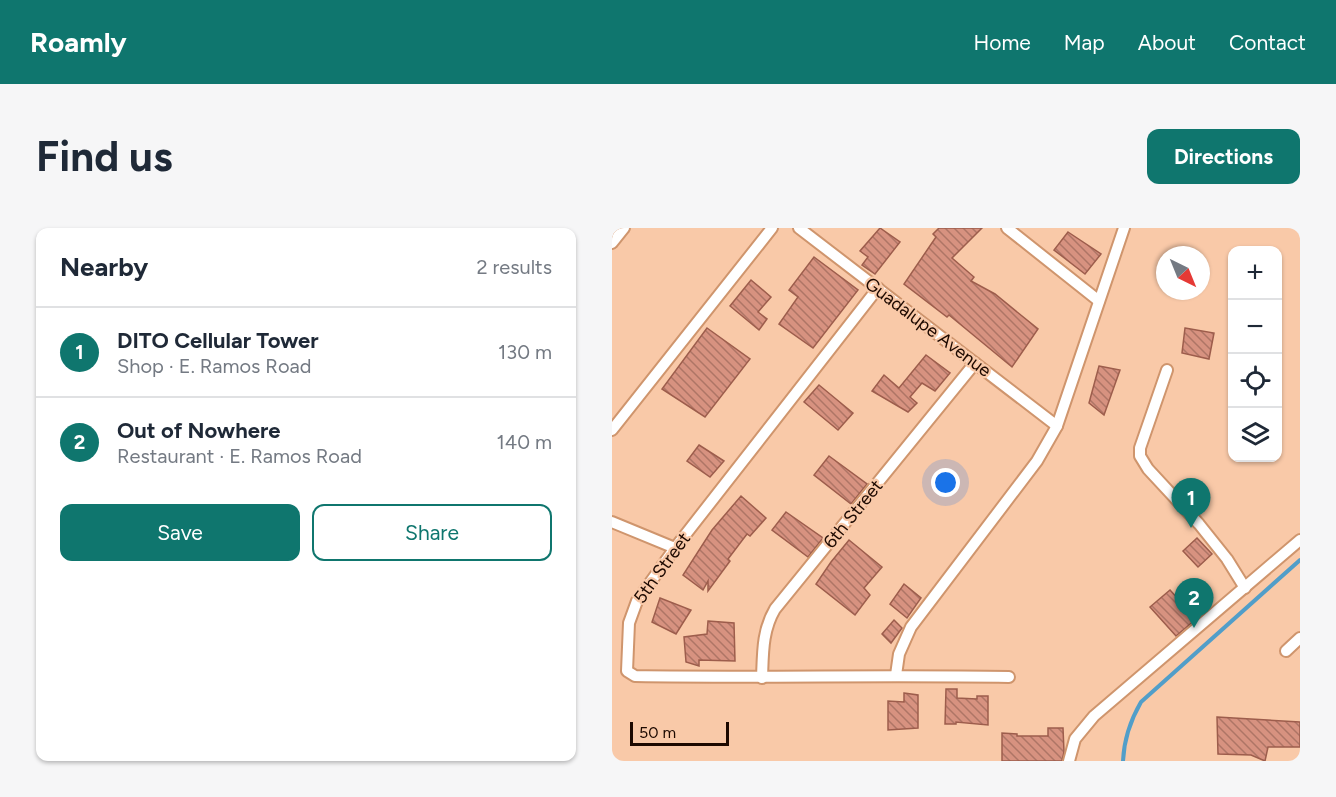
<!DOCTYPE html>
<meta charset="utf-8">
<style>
:root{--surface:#fff;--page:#f6f6f7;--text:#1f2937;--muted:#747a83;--line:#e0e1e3;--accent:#0f766e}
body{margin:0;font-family:Figtree,sans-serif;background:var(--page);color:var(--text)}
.controls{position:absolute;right:18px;top:18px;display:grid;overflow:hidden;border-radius:12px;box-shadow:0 2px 4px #0004}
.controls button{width:54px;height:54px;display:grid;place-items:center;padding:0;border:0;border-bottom:2px solid var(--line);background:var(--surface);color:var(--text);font:30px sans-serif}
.compass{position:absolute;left:544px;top:18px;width:54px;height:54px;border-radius:50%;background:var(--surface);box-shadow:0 2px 4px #0004;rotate:137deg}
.scale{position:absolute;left:18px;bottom:15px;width:99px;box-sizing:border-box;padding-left:6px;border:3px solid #1d0900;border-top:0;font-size:16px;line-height:21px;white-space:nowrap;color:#1d0900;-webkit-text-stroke:4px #f9c9a8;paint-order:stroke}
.you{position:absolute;left:334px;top:255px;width:21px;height:21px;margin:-15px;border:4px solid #fff;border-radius:50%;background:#1a73e8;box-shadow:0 0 0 9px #1a73e833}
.badge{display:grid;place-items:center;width:39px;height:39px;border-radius:50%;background:var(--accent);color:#fff;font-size:20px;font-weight:700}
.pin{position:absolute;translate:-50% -50px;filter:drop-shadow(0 2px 3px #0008)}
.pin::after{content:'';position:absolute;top:32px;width:21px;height:18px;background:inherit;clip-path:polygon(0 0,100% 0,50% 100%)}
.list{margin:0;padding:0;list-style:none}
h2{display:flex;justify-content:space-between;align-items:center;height:78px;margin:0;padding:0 24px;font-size:26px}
h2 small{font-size:20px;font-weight:400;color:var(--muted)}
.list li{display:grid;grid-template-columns:39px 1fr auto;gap:18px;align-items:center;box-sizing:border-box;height:90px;padding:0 24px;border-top:2px solid var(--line)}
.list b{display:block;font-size:22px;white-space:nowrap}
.list p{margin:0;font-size:20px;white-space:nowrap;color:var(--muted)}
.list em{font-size:20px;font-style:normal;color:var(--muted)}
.actions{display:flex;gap:12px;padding:18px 24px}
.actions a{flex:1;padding:14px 0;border:2px solid var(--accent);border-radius:12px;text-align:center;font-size:21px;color:var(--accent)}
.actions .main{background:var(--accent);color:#fff}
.icon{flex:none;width:33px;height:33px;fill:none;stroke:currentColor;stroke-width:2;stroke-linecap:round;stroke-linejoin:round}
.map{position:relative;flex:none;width:688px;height:533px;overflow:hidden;border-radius:12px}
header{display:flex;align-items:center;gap:36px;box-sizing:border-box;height:84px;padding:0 30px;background:var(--accent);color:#fff}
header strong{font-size:28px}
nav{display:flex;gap:33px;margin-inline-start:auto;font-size:21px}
.intro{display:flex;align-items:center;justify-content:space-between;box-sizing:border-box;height:144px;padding:0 36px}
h1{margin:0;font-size:42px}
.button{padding:15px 27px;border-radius:12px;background:var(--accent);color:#fff;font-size:21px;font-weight:700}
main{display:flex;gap:36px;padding:0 36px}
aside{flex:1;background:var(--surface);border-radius:12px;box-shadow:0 2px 4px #0004}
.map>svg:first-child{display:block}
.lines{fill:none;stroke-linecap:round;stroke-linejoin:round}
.stream{stroke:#519ec9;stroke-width:4}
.building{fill:url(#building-back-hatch);stroke:#9d5d4c;stroke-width:1.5}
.minor-casing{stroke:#cf956d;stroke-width:14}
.minor{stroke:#fff;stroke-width:10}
.labels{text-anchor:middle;stroke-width:4.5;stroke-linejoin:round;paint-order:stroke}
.street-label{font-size:18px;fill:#1d0900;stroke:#f9c9a8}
</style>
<header>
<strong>Roamly</strong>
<nav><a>Home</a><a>Map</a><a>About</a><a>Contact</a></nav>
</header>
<div class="intro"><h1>Find us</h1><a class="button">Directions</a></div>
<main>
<aside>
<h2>Nearby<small>2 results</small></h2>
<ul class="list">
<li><span class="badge">1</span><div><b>DITO Cellular Tower</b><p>Shop · E. Ramos Road</p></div><em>130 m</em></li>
<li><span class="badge">2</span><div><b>Out of Nowhere</b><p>Restaurant · E. Ramos Road</p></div><em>140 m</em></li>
</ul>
<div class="actions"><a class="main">Save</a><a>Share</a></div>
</aside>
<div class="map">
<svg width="688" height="533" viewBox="0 0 688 533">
<defs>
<pattern id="building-back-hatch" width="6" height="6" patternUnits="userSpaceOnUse" patternTransform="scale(1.5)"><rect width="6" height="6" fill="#d79280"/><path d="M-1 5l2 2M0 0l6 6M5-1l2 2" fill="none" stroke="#ae7566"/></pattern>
</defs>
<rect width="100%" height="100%" fill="#f9c9a8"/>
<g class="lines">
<!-- stream -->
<path class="stream" d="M511,533C512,511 518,493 529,474L688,332"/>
</g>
<!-- building -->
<g class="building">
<polygon points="268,0 288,14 263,46 250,37 256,29 248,23"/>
<polygon points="327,0 370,0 340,30 362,49 359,53 383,66 426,101 400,139 337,87 335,89 292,56 324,9 321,6"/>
<polygon points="456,4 489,26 473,46 442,22"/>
<polygon points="202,29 246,62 201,120 167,96 186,69 177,62"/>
<polygon points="139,52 159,69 146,84 155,91 147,102 118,78"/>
<polygon points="95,100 138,131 93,189 50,161"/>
<polygon points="573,100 602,105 597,131 570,125"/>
<polygon points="314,127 338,145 323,163 310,155 298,169 305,175 296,184 260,163 272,147 287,160"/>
<polygon points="487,138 508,142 492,187 477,175"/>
<polygon points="207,157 241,185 226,202 192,174"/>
<polygon points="87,217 112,233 98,249 75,233"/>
<polygon points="217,228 255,256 239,276 202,247"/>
<polygon points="129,268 154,290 138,308 135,306 116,331 118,333 96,363 96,353 91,362 71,347 100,302"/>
<polygon points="174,284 211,310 196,329 160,302"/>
<polygon points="585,310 600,326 586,339 571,323"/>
<polygon points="237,312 270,339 252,360 258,367 243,387 204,356 219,334"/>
<polygon points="292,356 309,370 295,390 278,376"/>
<polygon points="558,362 584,391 564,408 538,379"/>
<polygon points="48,370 79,382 64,406 40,394"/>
<polygon points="282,392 290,400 279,415 270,406"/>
<polygon points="96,393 122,395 123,433 87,432 87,438 74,434 72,409 95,406"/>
<polygon points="334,461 345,461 345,470 365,471 365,468 376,468 376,497 344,494 344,496 333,496"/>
<polygon points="292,465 306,467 306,500 276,502 276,473 292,474"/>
<polygon points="605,489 688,494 688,519 656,519 653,533 639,527 606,526"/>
<polygon points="436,500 451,500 452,524 450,533 390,533 390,505 405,506 405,508 436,508"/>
</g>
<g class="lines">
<defs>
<g id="minor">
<polyline points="187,0 445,198"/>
<polyline points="395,0 487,73"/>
<polyline points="0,15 12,0"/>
<path d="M266,60L63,320L25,373L17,395L15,443L23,448C148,450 272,447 397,449"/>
<polyline points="555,142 528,220 528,228 536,241 587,296 615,331 633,360"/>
<polyline points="0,202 160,0"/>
<polyline points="0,294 63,320"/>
<polyline points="674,423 688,410"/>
<polyline points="284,447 287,426 299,399 425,233 445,198 512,0"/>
<path d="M150,450C151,426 150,403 163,381L363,135"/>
<polyline points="457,533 463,511 482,488 688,312"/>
</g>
</defs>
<!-- minor casing -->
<use href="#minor" class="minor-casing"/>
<!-- minor -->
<use href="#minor" class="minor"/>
</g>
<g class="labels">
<!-- street labels -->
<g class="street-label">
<text transform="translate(316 99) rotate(37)" y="6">Guadalupe Avenue</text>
<text transform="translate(241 286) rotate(-51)" y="6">6th Street</text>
<text transform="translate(50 340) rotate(-54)" y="6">5th Street</text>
</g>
</g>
</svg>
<div class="controls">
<button>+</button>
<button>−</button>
<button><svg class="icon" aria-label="locate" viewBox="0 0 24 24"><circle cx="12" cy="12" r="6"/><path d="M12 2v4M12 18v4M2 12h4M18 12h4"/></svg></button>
<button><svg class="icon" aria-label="layers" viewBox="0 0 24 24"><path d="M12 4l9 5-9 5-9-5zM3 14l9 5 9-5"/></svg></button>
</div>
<svg class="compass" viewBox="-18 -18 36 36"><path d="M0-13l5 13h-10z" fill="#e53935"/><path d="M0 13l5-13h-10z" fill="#747a83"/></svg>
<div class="scale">50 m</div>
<div class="you"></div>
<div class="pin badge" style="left:579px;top:300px">1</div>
<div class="pin badge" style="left:582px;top:400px">2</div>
</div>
</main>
